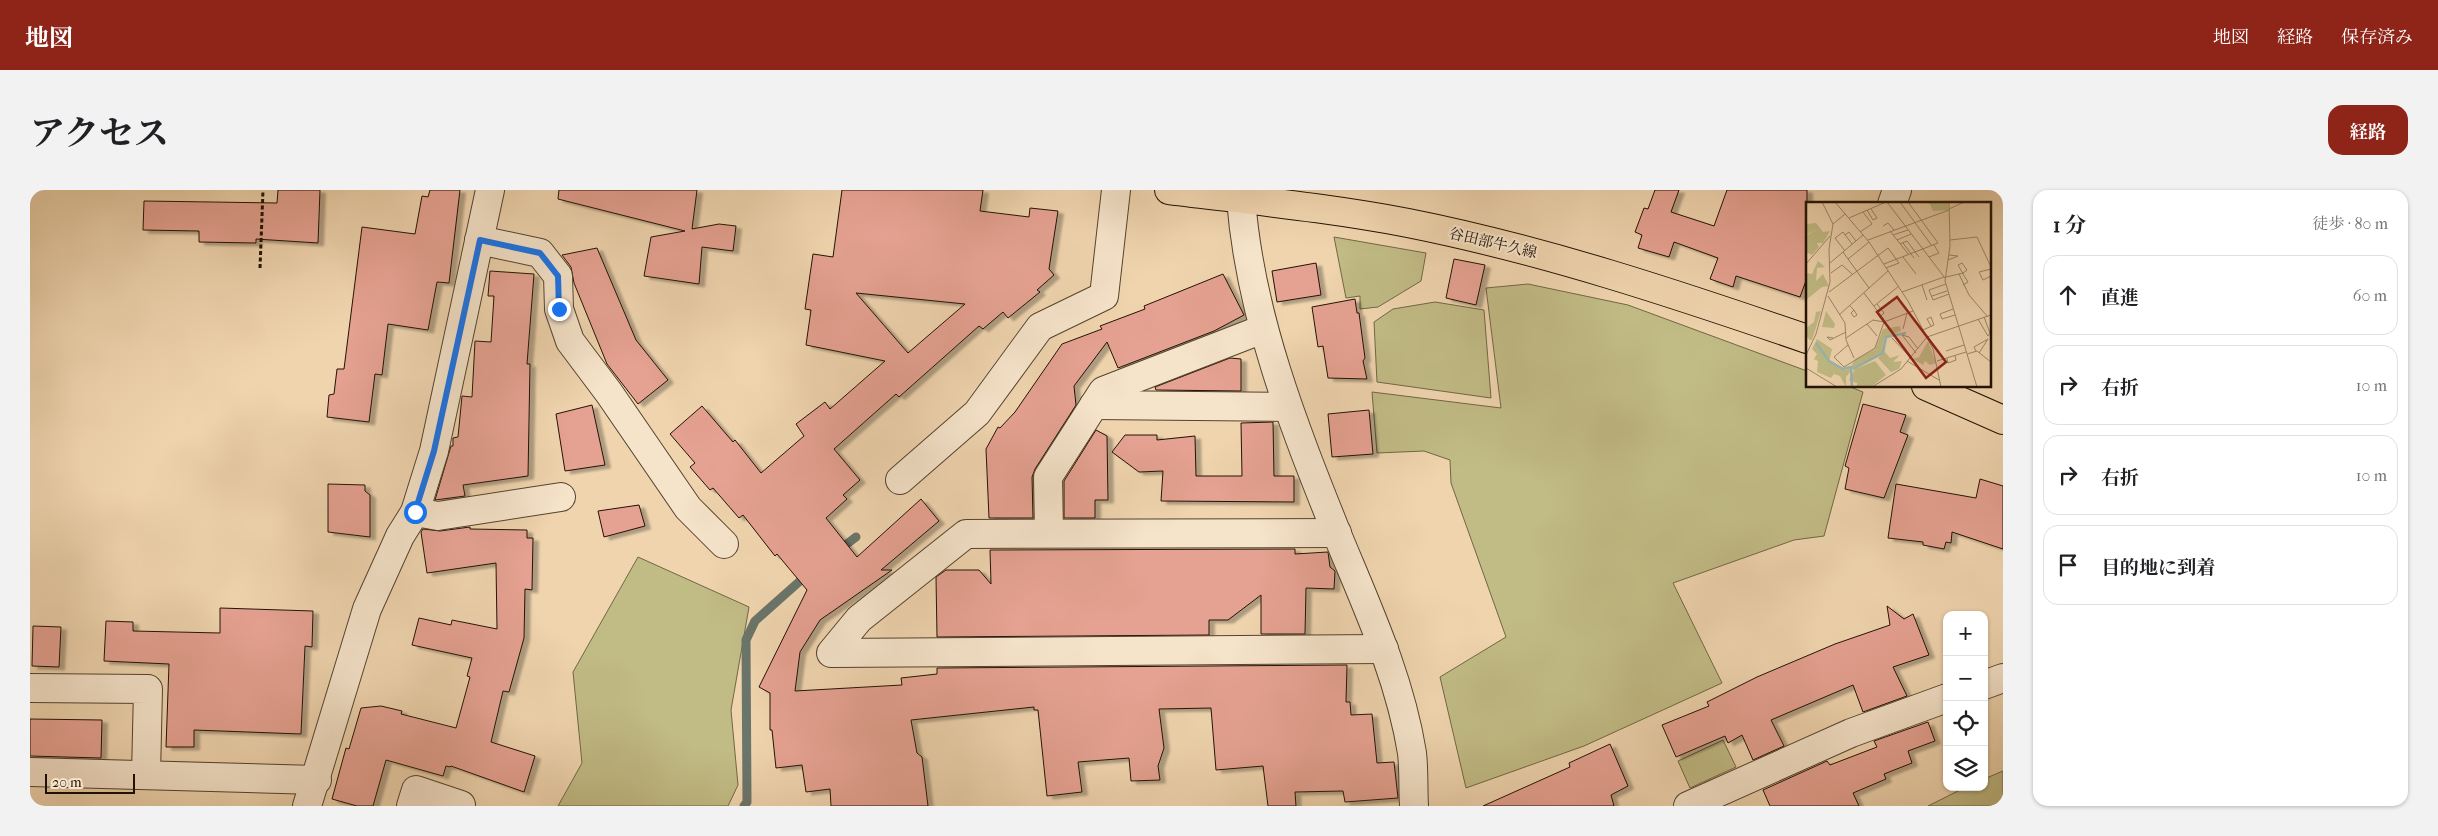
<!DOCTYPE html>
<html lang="ja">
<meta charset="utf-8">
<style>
:root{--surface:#fff;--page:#f2f2f2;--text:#202124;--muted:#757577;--line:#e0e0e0;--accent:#8f2418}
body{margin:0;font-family:"IM FELL French Canon","Noto Serif JP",serif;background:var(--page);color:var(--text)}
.controls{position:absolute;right:15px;bottom:15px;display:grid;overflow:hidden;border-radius:10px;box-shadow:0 1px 4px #0004}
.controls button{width:45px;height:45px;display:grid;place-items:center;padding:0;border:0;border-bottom:1px solid var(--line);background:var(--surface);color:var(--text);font:25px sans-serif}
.scale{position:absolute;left:15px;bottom:12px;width:90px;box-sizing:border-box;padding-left:5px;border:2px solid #211304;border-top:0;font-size:14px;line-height:18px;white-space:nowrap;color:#211304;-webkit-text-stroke:4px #f5e3ca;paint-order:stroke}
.stop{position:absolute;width:15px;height:15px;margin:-11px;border:4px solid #1a73e8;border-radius:50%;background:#fff}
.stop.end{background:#1a73e8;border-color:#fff;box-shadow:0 1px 5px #0008}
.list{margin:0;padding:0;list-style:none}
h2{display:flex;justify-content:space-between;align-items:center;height:65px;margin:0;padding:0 20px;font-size:21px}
h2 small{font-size:16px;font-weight:400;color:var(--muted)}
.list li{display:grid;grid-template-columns:32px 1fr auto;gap:15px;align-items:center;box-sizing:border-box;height:80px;margin:0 10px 10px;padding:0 10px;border:1px solid var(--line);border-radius:15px}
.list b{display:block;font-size:19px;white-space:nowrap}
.list em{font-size:16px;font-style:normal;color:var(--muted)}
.icon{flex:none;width:28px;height:28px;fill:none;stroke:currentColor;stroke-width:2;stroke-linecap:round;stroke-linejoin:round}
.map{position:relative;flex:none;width:1973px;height:616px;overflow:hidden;border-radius:15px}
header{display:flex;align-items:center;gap:30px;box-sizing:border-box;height:70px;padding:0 25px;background:var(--accent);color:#fff}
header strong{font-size:24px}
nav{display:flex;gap:28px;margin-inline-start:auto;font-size:18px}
.intro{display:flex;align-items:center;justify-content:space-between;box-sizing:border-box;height:120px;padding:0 30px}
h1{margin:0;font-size:35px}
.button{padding:12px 22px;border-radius:15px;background:var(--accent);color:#fff;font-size:18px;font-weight:700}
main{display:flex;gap:30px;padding:0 30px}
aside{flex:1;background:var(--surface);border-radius:15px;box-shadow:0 1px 4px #0004}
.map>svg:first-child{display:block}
.green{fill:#c1bb85;stroke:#716744}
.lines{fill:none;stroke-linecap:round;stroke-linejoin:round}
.stream{stroke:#6a756b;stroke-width:9}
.building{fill:#e5a191;stroke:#211304;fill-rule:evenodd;filter:url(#shadow)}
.minor-casing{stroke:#54432e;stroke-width:30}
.major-casing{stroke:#211304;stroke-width:30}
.path{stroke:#211304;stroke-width:3;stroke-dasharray:4 2.5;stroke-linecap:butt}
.minor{stroke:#f5e3ca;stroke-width:28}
.major{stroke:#efd4ae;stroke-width:28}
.route{stroke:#1a73e8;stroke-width:6}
.labels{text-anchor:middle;stroke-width:4;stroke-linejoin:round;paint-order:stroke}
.street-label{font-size:15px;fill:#211304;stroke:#f5e3ca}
.inset-river{fill:none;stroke:#9ab7b0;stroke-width:2.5}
.inset-road{fill:none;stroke:#9d876a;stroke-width:1}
.view{fill:#8f2418;fill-opacity:0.15;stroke:#8f2418;stroke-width:2.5}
.inset-edge{fill:none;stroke:#211304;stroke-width:2.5}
</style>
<header>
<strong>地図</strong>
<nav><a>地図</a><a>経路</a><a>保存済み</a></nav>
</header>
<div class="intro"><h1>アクセス</h1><a class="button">経路</a></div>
<main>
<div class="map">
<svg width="1973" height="616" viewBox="0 0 1973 616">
<defs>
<filter id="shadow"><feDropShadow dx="5.5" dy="3" stdDeviation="1" flood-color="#0004"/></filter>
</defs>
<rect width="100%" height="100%" fill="#efd4ae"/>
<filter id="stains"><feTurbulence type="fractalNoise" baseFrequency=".004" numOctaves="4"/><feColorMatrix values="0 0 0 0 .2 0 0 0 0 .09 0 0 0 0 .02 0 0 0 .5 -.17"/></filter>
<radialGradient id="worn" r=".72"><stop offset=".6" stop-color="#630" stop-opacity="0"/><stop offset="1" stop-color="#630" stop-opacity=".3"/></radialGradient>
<!-- green -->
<g class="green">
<polygon points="1304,47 1396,63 1391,91 1348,117 1330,119 1330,106 1316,108"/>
<polygon points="1498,94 1598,115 1777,181 1777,196 1818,196 1833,202 1794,346 1764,350 1643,393 1692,493 1554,556 1436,598 1410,487 1476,447 1421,293 1420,270 1394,261 1347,263 1342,202 1471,218 1456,98"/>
<polygon points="1405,112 1454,120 1461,208 1347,192 1344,132 1363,119"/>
<polygon points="608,367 719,417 701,520 708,595 698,616 528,616 552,573 543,482"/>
<polygon points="1693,550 1706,577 1660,598 1648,571"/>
<polygon points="1973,581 1973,616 1898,616 1936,597 1954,597 1954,589"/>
</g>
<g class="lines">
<!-- stream -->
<g class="stream">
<polyline points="809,360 826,347"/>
<polyline points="714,616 717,612 716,450 725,431 779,383"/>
</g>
</g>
<!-- building -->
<g class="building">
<polygon points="248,0 290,0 288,53 226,49 226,53 169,52 169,41 113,40 114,11 247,13"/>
<polygon points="400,0 430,0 419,93 407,92 398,140 358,134 352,185 345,184 339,232 297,227 299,205 304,204 307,179 314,179 332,37 385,44 392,6 398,7"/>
<polygon points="529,0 667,0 662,39 689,34 706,36 703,61 672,57 669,94 614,86 621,47 655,41 528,9"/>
<path d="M812,0H953L950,21L999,27L1000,18L1028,21L1019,79L1024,85L1007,100L1010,102L978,128L973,122L953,139L949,136L869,207L866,204L804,259L830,290L813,305L817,309L796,328L827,367L891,309L909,331L851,380H862L790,430L770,462L765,501L872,495L871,488L907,484V478L1317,475L1316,512H1320L1321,525L1342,524L1347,573L1364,572L1368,608L1315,612L1313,601L1265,602L1266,616H1238L1233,576L1186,580L1181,518L1129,519L1134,558L1128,576L1130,590L1101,591L1099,568L1048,572L1052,602L1017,606L1008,520H1004V517L881,530L887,563L892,567L898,616H801L800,599L776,602L772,575L746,578L742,540H740V503L729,497L777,400L747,364L745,366L713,325L709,328L683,298L680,300L660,277L665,273L640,244L672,216L703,252L705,250L731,283L774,246L766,234L795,212L800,219L855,171L776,155L781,120L775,119L783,64L803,67ZM826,103L935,114L878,163Z"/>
<polygon points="1625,0 1649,0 1641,22 1684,36 1697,0 1777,0 1777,88 1770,107 1706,86 1703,97 1680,89 1688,68 1644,52 1639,67 1608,58 1612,45 1605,42 1614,18 1618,19"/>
<polygon points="567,58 606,150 638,190 608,214 577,174 544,93 541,77 532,65"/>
<polygon points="1424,69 1455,75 1446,115 1416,108"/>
<polygon points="1286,73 1291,105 1247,112 1242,81"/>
<polygon points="460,81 504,84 497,174 500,174 498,286 433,295 435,306 405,310 421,256 423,256 423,248 428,247 432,206 442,207 445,151 461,152 464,106 458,106"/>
<polygon points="1193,84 1214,125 1184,141 1088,178 1077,152 1044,196 1046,215 1005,279 1002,287 1003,328 959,328 956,259 968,237 970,238 985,222 1032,154 1072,139 1070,136 1115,119 1114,116"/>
<polygon points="1325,109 1327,123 1329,123 1335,168 1333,171 1337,189 1298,188 1293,156 1288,157 1282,117"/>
<polygon points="1200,168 1211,169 1211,201 1126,200 1125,197"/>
<polygon points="1833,214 1876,225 1870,242 1878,245 1854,308 1815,299 1819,278 1815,276"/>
<polygon points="562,215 575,275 535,281 526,224"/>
<polygon points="1339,220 1343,264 1302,267 1298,224"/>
<polygon points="1243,232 1244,286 1264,286 1264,312 1131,311 1133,281 1109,282 1082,262 1095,245 1127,245 1127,250 1165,246 1166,286 1212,286 1211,233"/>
<polygon points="1066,240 1077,246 1078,310 1065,310 1065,328 1034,328 1034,291"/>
<polygon points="1950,289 1973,296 1973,359 1922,342 1921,353 1916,352 1914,359 1893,355 1893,352 1858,348 1866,294 1946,308"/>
<polygon points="298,294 335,295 335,301 340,305 340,347 298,342"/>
<polygon points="609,315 615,336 574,347 568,321"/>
<polygon points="440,337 440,339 497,340 497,348 503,348 502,400 495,399 494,448 479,502 473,501 461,552 505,566 494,602 421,576 420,577 416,576 413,586 356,570 343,616 327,616 302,609 316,558 319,559 331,518 351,516 372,521 371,524 426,538 440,487 437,486 442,468 382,455 389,428 421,435 422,430 467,439 466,373 397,383 391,342 393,339 410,341"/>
<polygon points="1265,359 1265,364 1298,362 1300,377 1305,381 1304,399 1276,398 1275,444 1231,444 1231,405 1198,430 1179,430 1179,445 907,447 906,387 916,380 949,380 961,394 960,360"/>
<polygon points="1857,416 1874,429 1883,424 1899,465 1863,477 1877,506 1833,522 1823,495 1741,530 1754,556 1723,570 1712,545 1698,553 1695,546 1646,567 1632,535 1679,516 1677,512 1727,487 1805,454 1860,435"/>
<polygon points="190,418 283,421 282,457 275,456 271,544 164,540 164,557 136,557 139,474 74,471 76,431 103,432 103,441 190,443"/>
<polygon points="3,436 31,437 29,477 2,476"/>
<polygon points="0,529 72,530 71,568 0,566"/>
<polygon points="1898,532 1905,551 1878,561 1882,573 1854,584 1856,589 1823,603 1829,616 1740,616 1733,600 1797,571 1800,575 1847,557 1844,551"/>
<polygon points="1580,554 1598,596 1581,605 1584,616 1453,616 1540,577 1539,573"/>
</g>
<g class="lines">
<defs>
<g id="minor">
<path d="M1211,9C1220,128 1265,239 1309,349C1338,419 1370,488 1382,563C1384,580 1383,599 1384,616"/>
<polyline points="1862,14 1867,0"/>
<polyline points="449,50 510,63 528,86 529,119 540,151 579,203 658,318 694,354"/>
<polyline points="1064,215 1257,217"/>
<polyline points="870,290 947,223 1010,137 1074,106 1086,0"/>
<polyline points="385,322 408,326 531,307"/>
<polyline points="1019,342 1018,287 1073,201 1233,139"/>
<polyline points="1307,343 936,344 829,429 801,463 1354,459"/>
<polyline points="1954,495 1973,488"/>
<polyline points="0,498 118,499 116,585"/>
<polyline points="0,582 287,590"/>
<polyline points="277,616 337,419 370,346 385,322 404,261 460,0"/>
<polyline points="381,616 386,600 431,615"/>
<polyline points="1658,616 1821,543 1917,508"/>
</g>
<g id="major">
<path d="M1139,0C1218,10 1300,18 1378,33C1514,60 1646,104 1777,149"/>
<polyline points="1896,196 1973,230"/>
</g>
</defs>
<!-- minor casing -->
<use href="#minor" class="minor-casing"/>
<!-- major casing -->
<use href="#major" class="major-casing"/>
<!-- path -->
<polyline class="path" points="230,78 233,0"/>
<!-- minor -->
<use href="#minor" class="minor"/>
<!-- major -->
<use href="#major" class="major"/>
</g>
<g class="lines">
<!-- route -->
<polyline class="route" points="385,322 404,261 450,50 510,63 528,86 529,119"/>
</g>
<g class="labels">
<!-- street labels -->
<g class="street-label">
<text transform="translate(1463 53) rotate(13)" y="5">谷田部牛久線</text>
</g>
</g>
<!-- overview -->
<g transform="translate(1776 12)">
<rect width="185" height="185" fill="#efd4ae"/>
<path d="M123,0H142V8L127,9ZM10,21L17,30L24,29L17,41H11L13,45L6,53L0,50V34L11,27L0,33V22ZM12,59L19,65L11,66L10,79L17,72L23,84L16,85L0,98V71L6,72ZM15,109L6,138H4L0,134V126L8,120L10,110ZM20,109L29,122L28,126L16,125ZM94,124L95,129L78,136L77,151L47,166L40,175V185L34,174L28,172L25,176L11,170L12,159L8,157L11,152L6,147L11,137L26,147L23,160L37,168L44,167L49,157L69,147L77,127ZM122,139L130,161L124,163L119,159L117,163L107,157L113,155ZM79,150L84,156L94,153L87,160L96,159L93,167L85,170L72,156ZM69,159L80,173L65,185H51V181L43,178L49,167Z" fill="#c1bb85"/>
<path class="inset-river" d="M10,141L23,159L37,167L45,165L46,185M47,167L77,151L80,135L100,131"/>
<path class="inset-road" d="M29,0L63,40L102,99L127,147L135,185M81,0L139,76M94,0L126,44M143,0L144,44L139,79L171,185M143,7L158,0M61,8L67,18L71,16L65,7M43,16L80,0M27,22L39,12M77,24L82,21L88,28M84,29L103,53M54,30L66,22L57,10M39,33L43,30L50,39M87,33L102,28M62,38L143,8M91,38L105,32M144,38L171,35L185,65M97,41L108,56M94,42L101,39L113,55M39,49L29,36L37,30L46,42M37,50L63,86M97,55L110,72M123,55L133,51L128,43M42,57L63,40M142,58L152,54L143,53M24,61L57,33M0,62L24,34M78,62L132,41L102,0M185,67L173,70L177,78L185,74M25,71L36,63L46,72M153,72L163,93L181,114M140,75L153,72L157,71L161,68L156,61L152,63L156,70L157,71V72L162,80L157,83M140,82L123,88L127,98L143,92M116,83L121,98M23,90L82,46L93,61L80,66M96,90L138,75M58,91L79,119M22,94L39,121L40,138L48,156M126,94L141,89M71,102L78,111L75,114M44,104L48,108L51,113L48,115L45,111L48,108M68,104L93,84M147,107L134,112L136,117L149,113M33,113L82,69M172,117L182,134L184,131L178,115M61,122L71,134M97,127L101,111M117,128L128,123L125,115L121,117L125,124M121,135L185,113M27,136L21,135L24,138L40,130M40,136L67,118L78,120L107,109M86,136L105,156M42,143L28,155L38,165L69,146L78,120M140,149L158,143M170,149L168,145L182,137L173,151M110,151L96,133L103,135L112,147M161,152L171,149L185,160M0,153L10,132L24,80L23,47L27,22L16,0M141,156L142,161L150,158L149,154M101,159L133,178M131,159L160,150M0,166L31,185M66,185L95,167L121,135"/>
<path class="view" d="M91,95L140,160L120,176L71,110Z"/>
<rect width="185" height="185" class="inset-edge"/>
</g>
<rect width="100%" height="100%" filter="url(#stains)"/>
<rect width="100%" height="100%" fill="url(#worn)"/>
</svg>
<div class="controls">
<button>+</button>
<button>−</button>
<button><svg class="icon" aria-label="locate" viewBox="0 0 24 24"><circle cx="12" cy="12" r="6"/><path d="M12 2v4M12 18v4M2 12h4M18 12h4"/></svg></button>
<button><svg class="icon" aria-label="layers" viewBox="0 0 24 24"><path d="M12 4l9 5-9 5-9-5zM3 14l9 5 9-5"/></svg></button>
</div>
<div class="scale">20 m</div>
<div class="stop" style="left:385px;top:322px"></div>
<div class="stop end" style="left:529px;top:119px"></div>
</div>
<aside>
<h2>1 分<small>徒歩 · 80 m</small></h2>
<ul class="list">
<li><svg class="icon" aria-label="ahead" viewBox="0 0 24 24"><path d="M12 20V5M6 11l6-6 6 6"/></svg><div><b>直進</b></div><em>60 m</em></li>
<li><svg class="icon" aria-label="right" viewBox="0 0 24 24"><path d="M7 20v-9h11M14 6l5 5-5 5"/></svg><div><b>右折</b></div><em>10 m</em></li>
<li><svg class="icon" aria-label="right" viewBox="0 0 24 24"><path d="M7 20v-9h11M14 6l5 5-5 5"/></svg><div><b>右折</b></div><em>10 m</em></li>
<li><svg class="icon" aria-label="arrive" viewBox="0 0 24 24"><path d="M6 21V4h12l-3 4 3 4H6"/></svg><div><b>目的地に到着</b></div></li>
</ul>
</aside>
</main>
